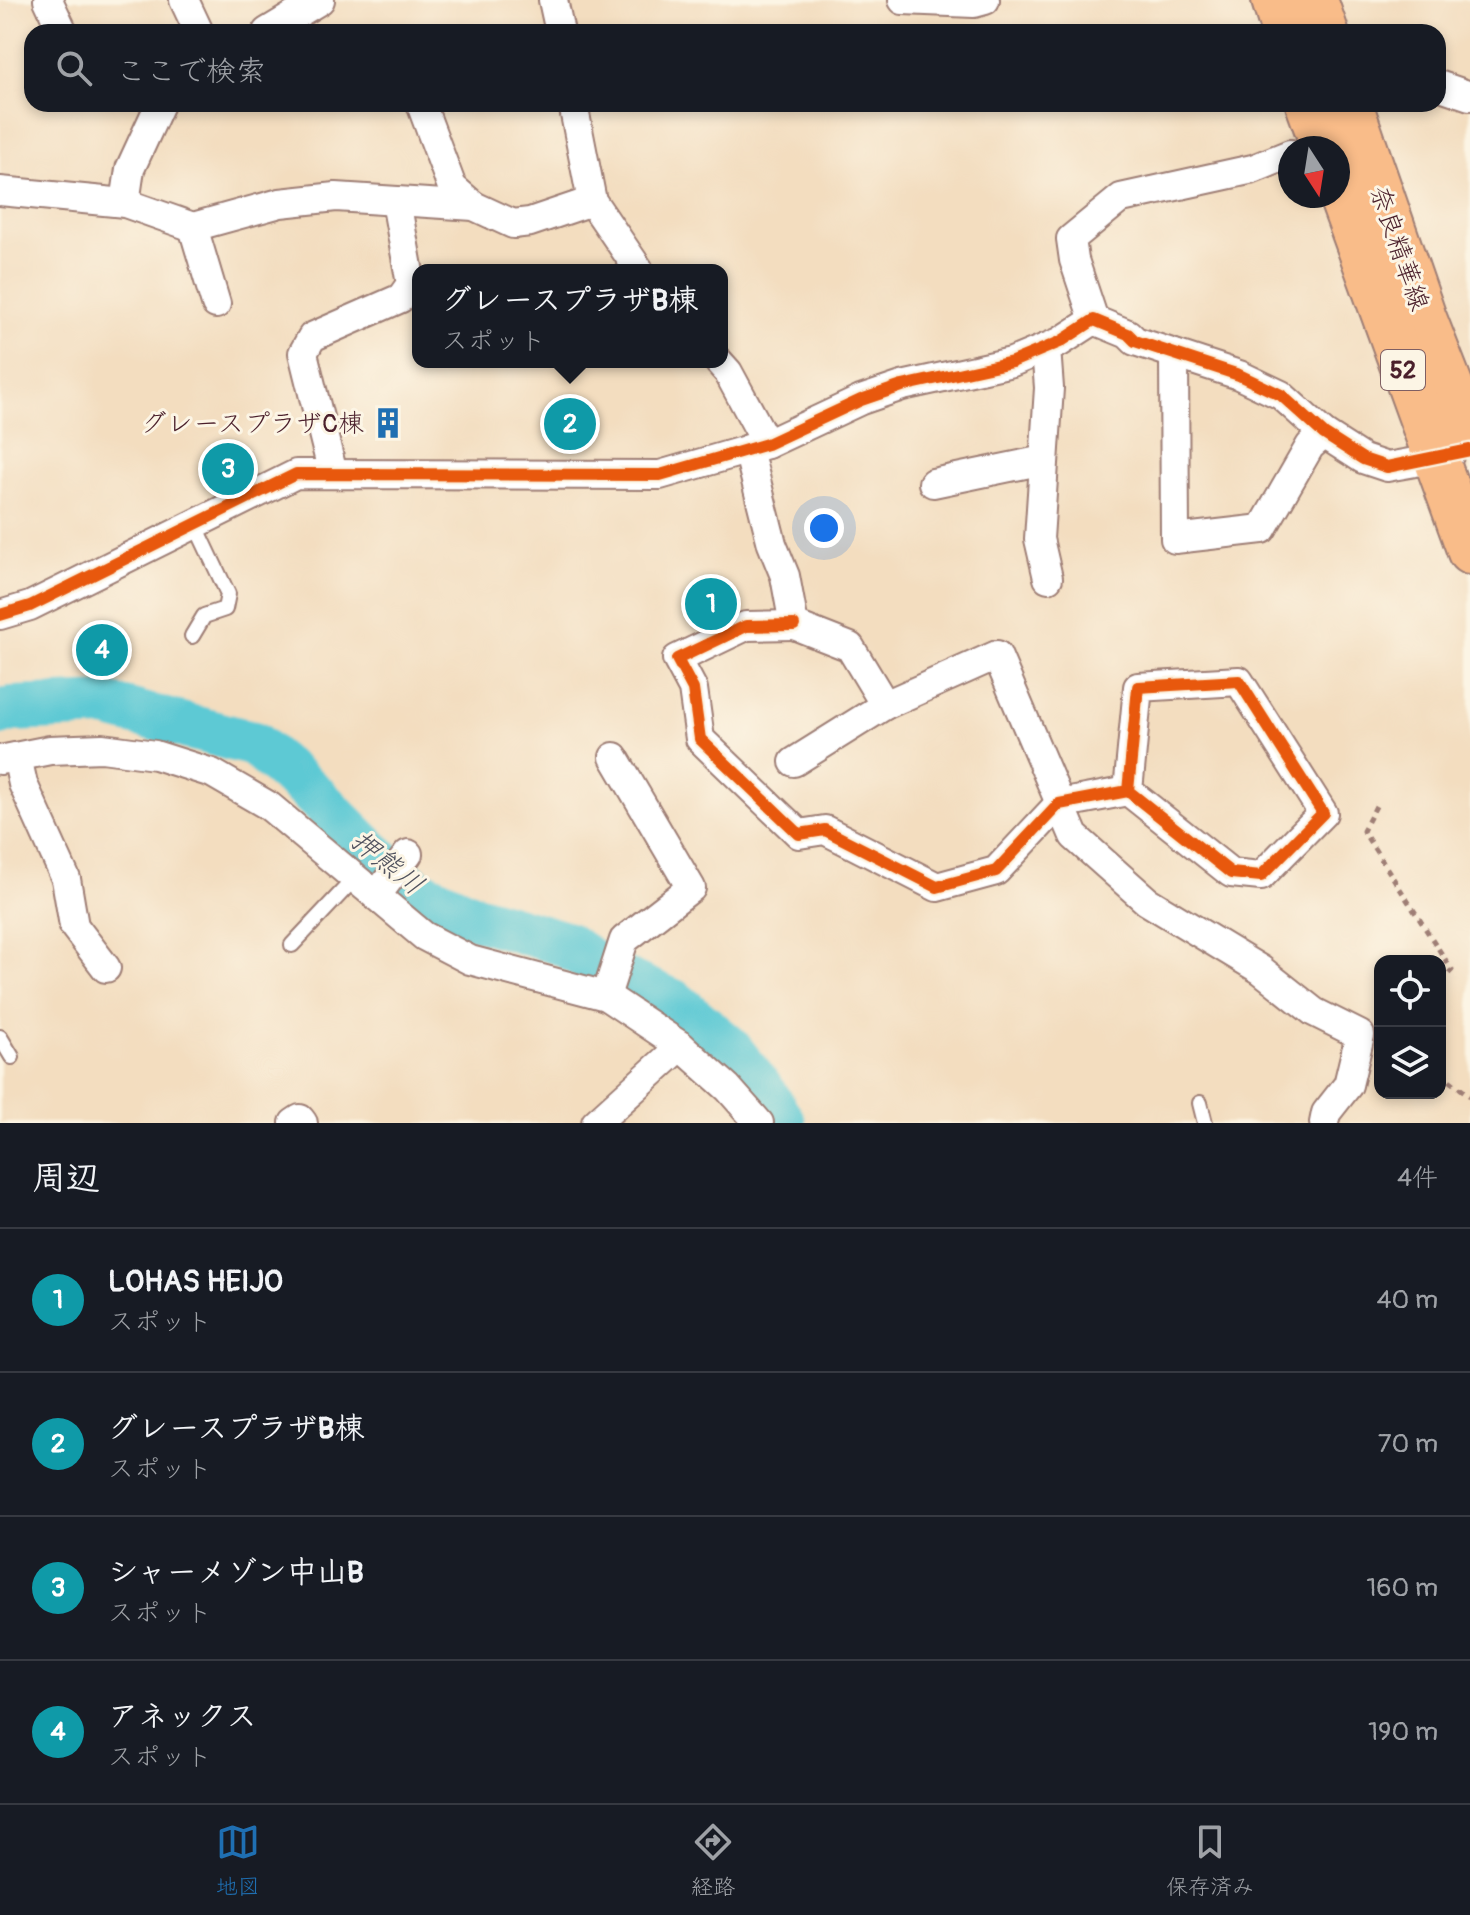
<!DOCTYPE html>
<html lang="ja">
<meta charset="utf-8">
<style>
:root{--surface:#171b24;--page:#242831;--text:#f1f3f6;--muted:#9ea1a6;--line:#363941;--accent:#1f6fb2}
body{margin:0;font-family:Pangolin,"Klee One",sans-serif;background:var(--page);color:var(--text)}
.controls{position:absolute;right:24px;bottom:24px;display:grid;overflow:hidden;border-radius:16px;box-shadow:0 4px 12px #0003}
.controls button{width:72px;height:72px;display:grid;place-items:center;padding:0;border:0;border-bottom:2px solid var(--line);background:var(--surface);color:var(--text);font:40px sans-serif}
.compass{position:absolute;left:1278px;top:136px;width:72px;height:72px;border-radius:50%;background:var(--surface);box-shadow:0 4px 12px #0003;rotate:168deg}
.you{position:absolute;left:824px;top:528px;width:28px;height:28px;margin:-20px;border:6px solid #fff;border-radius:50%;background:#1a73e8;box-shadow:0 0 0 12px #1a73e833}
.badge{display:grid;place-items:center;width:52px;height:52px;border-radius:50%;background:var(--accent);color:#fff;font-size:26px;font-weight:700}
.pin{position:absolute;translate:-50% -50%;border:4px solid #fff;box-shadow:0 2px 8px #0006}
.popup{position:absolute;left:412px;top:264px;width:316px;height:104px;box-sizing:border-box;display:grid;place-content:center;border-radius:16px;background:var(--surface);filter:drop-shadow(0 2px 6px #0005);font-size:26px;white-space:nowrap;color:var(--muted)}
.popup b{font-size:30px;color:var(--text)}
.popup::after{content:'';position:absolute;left:50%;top:100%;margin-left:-16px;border:16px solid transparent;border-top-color:var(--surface)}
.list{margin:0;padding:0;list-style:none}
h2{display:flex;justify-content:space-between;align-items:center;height:104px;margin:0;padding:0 32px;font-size:34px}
h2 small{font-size:26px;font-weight:400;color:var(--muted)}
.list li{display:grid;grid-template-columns:52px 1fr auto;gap:24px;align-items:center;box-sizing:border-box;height:144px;padding:0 32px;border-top:2px solid var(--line)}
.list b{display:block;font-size:30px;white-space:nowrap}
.list p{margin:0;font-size:26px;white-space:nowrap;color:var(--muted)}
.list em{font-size:26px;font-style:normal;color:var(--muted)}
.icon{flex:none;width:44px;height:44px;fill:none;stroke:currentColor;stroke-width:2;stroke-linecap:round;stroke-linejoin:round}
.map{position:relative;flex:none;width:1470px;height:1123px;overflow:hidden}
.search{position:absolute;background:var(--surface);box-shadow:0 4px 12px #0003;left:24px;right:24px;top:24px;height:88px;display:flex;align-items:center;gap:20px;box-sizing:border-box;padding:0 28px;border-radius:24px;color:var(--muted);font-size:30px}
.sheet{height:680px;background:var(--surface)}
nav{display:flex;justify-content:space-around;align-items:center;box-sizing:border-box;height:112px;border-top:2px solid var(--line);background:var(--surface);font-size:22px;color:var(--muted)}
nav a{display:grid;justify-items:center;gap:4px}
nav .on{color:var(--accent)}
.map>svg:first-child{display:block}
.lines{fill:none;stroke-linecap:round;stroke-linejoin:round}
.river{stroke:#5dc9d4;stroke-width:46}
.lane-casing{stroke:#9e7e75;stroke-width:18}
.street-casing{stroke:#9e7e75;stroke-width:32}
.primary-casing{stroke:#9e7e75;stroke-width:48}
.path{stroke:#9e7e75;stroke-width:5;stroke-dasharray:6 6;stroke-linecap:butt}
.lane{stroke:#fff;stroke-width:14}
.street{stroke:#fff;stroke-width:28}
.primary{stroke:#f9bc89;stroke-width:44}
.cycleway-casing{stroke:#fcf5e5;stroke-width:17}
.cycleway{stroke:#e8590c;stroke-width:12}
.labels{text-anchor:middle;stroke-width:6;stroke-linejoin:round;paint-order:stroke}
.shield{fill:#fcf5e5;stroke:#7f5f63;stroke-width:2}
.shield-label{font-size:24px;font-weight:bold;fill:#4a1f2b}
.street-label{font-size:26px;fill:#4a1f2b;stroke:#fcf5e5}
.poi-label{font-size:26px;fill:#4a1f2b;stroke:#fcf5e5;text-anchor:end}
.water-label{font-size:28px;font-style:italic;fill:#50525e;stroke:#fcf5e5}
</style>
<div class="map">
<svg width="1470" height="1123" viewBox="0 0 1470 1123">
<rect width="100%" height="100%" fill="#fcf5e5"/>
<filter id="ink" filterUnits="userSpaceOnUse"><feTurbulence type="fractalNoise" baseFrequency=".0125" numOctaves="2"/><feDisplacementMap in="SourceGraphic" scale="16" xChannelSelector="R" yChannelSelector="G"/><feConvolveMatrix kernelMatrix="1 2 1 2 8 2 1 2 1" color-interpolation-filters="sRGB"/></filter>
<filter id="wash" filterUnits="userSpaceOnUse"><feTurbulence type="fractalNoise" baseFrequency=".006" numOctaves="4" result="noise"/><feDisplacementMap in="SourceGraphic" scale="32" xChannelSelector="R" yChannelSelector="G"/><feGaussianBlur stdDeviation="1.8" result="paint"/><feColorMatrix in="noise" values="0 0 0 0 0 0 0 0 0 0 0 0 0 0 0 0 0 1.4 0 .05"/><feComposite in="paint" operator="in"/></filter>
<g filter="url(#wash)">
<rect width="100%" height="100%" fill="#f3ddbf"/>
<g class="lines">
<!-- river -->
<polyline class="river" points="0,713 12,709 105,705 254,744 311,792 371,852 414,889 472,916 565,944 608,973 674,1002 728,1047 767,1097 783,1123"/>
</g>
</g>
<g filter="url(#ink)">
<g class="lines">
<defs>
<g id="lane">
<polyline points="192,636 204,616 225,609 228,594 195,524"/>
<polyline points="292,945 355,878"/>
<polyline points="0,1037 12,1057"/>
<polyline points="1200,1103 1205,1123"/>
</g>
<g id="street">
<polyline points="48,0 63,32"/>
<polyline points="184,0 199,32"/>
<polyline points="553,0 560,32"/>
<polyline points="903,0 974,3 985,0"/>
<polyline points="267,32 320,0"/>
<polyline points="1438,85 1470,96"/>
<polyline points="421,104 452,187 474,206"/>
<polyline points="573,104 592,201 639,270"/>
<polyline points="0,191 125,203 193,227 280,203 336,197 474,206 513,224 530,222 592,201"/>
<polyline points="125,203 130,169 160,104"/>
<polyline points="193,227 216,304"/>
<polyline points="1094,320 1074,260 1071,239 1121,198 1253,169 1290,154"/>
<polyline points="1046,348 1049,388 1039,539 1048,578"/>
<polyline points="1174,354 1175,539 1262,529 1310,446 1324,434"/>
<polyline points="719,362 728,372 767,444"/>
<polyline points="748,449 772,544 785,576 794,625 850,647 885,705 997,655 1074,836 1147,901 1261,970 1314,1012 1360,1035 1348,1085 1326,1113 1324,1123"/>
<polyline points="333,474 303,353 312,337 401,298 411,284 396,201"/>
<polyline points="933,483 1044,460"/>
<polyline points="0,615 30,606 296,474 660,475 767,444 861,400 902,386 1012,362 1060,342 1094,320 1128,334 1135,341 1239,375 1281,395 1324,434 1363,459 1387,467 1449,456"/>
<polyline points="794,625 746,626 677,659 693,689 700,739 799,834 825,830 937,887 996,871 1059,804 1128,791 1231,873 1261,876 1323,813 1239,681 1138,687 1128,791"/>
<polyline points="17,757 23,784 66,879 74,926 106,968"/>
<polyline points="0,760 50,750 102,748 155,755 212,773 269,806 424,936 470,960 606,996 681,1046 728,1088 759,1123"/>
<polyline points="794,762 885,705"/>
<polyline points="376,896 408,854"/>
<polyline points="606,996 624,940 691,888 614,757"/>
<polyline points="294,1123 300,1119 303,1123"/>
<polyline points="596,1123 681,1046"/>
</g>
<g id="primary">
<polyline points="1274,0 1284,32"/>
<polyline points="1315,0 1326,32"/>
<polyline points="1308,104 1324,148"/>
<polyline points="1350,104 1424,318 1470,435"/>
<polyline points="1338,188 1470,552"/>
</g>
</defs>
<!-- lane casing -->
<use href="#lane" class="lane-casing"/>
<!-- street casing -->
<use href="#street" class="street-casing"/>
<!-- primary casing -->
<use href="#primary" class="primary-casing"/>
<!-- path -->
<g class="path">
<polyline points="1376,806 1363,831 1452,970 1440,982"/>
<polyline points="1440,1073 1470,1096"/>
</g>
<!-- lane -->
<use href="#lane" class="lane"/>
<!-- street -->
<use href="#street" class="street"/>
<!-- primary -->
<use href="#primary" class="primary"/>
<defs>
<g id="cycleway">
<polyline points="0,615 30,606 296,474 660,475 767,444 861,400 902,386 1012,362 1060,342 1094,320 1128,334 1135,341 1239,375 1281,395 1324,434 1363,459 1387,467 1470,450"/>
<polyline points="794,625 746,626 677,659 693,689 700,739 799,834 825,830 937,887 996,871 1059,804 1128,791 1231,873 1261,876 1323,813 1239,681 1138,687 1128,791"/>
</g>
</defs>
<!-- cycleway casing -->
<use href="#cycleway" class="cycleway-casing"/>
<!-- cycleway -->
<use href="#cycleway" class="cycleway"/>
</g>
</g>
<!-- icons -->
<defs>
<symbol id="building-bare" viewBox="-9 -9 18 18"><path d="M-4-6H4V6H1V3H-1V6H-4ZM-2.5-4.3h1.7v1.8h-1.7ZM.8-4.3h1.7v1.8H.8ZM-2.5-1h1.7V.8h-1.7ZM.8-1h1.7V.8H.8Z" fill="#1f6fb2" stroke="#fcf5e5" stroke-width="2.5" paint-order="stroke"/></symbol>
</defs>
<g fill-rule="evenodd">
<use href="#building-bare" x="366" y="401" width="44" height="44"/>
</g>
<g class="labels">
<!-- shield labels -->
<rect class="shield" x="1381" y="350" width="44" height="40" rx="6"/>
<g class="shield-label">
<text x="1403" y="378">52</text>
</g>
<!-- street labels -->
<g class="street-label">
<text transform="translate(1400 248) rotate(71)" y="9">奈良精華線</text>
</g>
<!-- poi labels -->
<g class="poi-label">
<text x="364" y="432">グレースプラザC棟</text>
</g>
<!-- water labels -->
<g class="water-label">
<text transform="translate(388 862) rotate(39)" y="10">押熊川</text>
</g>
</g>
</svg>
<div class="controls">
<button><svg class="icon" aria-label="locate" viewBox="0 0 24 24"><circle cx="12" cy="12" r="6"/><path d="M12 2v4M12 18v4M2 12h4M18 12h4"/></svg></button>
<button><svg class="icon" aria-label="layers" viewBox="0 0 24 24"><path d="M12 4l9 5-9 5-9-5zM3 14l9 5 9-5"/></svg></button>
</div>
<svg class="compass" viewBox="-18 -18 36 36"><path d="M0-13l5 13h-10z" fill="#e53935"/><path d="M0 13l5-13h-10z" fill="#9ea1a6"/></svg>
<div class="you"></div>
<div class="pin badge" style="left:711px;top:604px;background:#0f9aa8">1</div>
<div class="pin badge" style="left:570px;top:424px;background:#0f9aa8">2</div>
<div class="popup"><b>グレースプラザB棟</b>スポット</div>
<div class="pin badge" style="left:228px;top:469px;background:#0f9aa8">3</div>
<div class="pin badge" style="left:102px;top:650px;background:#0f9aa8">4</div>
<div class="search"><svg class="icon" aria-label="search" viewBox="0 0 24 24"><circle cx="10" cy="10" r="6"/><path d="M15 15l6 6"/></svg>ここで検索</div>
</div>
<section class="sheet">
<h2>周辺<small>4件</small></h2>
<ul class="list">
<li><span class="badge" style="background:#0f9aa8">1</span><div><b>LOHAS HEIJO</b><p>スポット</p></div><em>40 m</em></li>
<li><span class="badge" style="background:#0f9aa8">2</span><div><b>グレースプラザB棟</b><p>スポット</p></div><em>70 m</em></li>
<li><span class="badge" style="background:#0f9aa8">3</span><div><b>シャーメゾン中山B</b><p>スポット</p></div><em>160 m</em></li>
<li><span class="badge" style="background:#0f9aa8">4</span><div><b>アネックス</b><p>スポット</p></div><em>190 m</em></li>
</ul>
</section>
<nav>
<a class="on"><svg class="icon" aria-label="map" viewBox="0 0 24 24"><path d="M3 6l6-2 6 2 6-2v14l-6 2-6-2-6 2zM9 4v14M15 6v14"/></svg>地図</a>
<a><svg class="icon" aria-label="directions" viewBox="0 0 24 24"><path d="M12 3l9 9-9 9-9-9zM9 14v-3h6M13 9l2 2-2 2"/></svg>経路</a>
<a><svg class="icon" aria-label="saved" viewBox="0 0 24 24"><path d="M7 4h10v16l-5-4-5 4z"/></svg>保存済み</a>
</nav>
